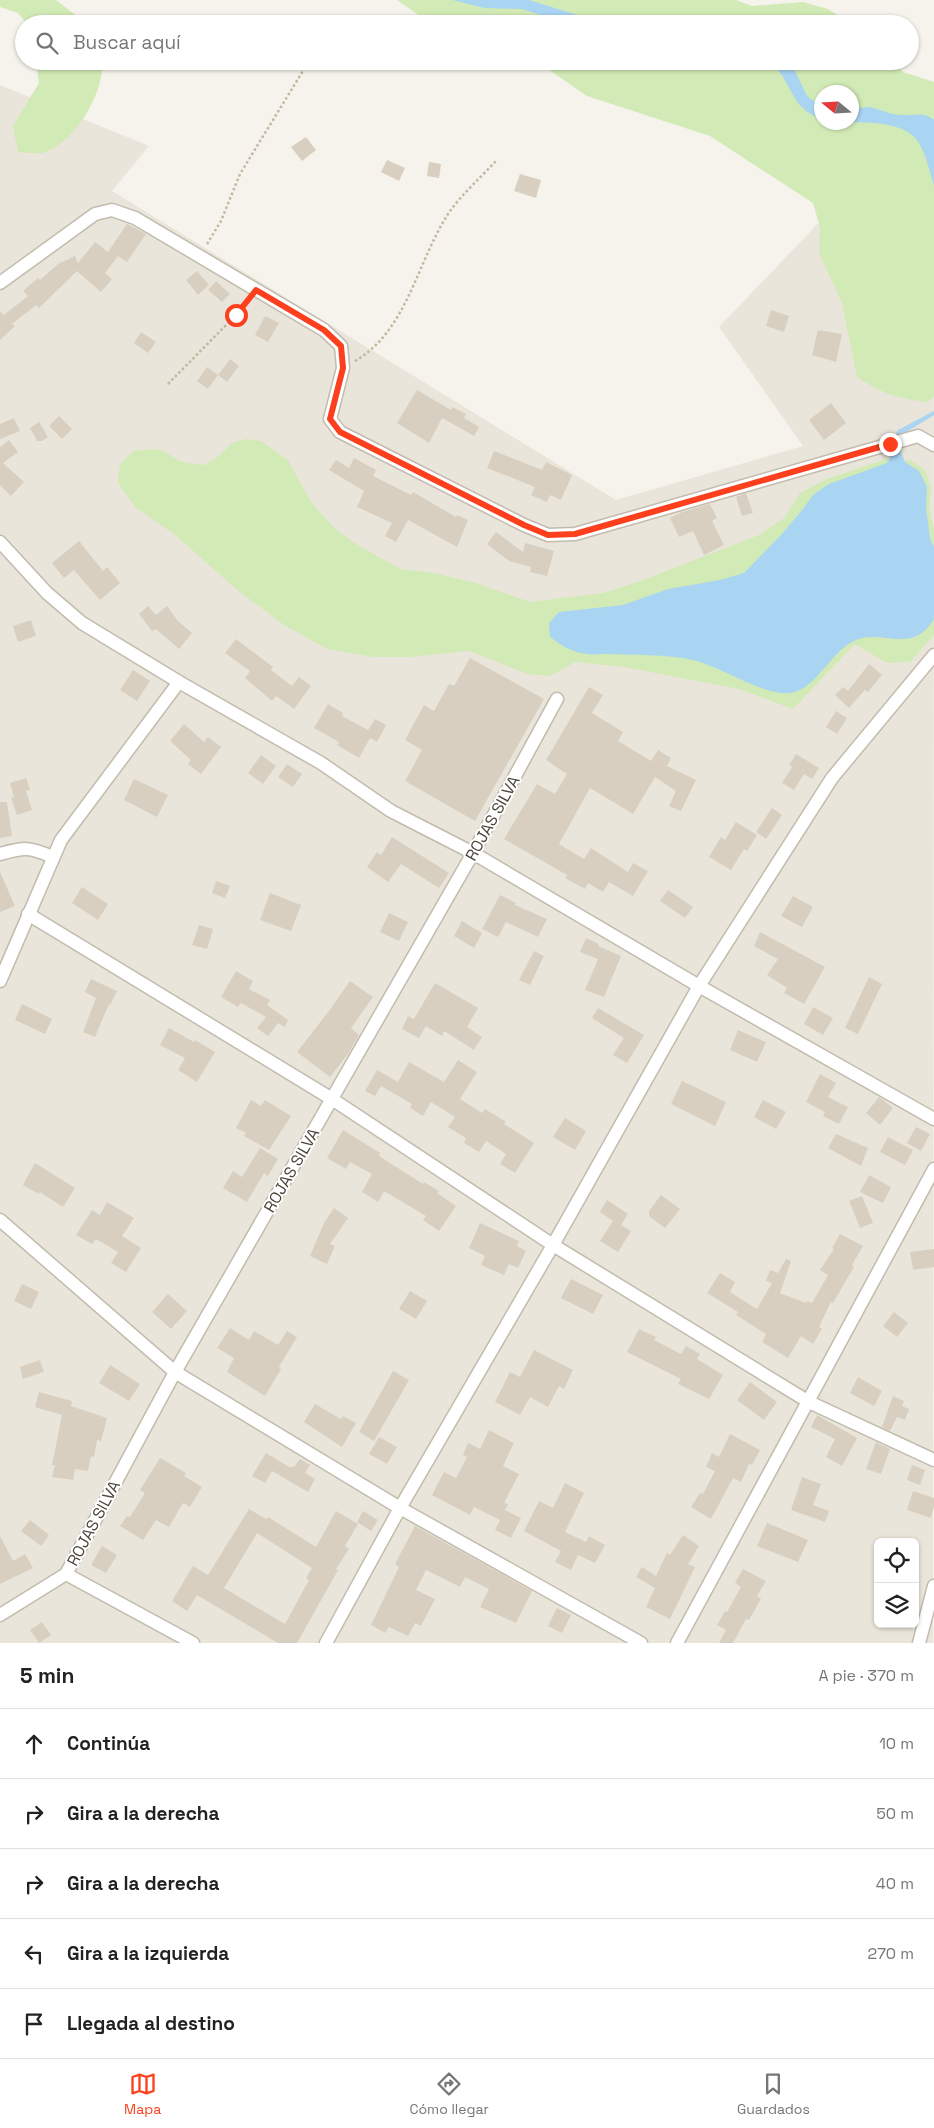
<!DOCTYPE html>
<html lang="es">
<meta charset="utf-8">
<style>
:root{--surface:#fff;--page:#f6f6f6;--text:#222;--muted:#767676;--line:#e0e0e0;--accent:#fc3f1d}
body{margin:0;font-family:"Space Grotesk",sans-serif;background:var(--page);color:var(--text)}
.controls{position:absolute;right:15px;bottom:15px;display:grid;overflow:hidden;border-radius:8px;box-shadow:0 1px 4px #0004}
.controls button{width:45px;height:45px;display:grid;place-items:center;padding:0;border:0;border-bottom:1px solid var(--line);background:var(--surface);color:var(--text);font:25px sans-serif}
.compass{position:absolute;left:814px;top:85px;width:45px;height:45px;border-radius:50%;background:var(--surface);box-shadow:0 1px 4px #0004;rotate:288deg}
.stop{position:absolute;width:15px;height:15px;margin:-11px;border:4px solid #fc3f1d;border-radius:50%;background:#fff}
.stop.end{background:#fc3f1d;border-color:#fff;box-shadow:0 1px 5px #0008}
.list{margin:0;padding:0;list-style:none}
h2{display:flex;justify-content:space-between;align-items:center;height:65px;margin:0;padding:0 20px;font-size:21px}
h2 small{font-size:16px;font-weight:400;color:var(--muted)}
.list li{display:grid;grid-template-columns:32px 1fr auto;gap:15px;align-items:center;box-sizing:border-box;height:70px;padding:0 20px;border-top:1px solid var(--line)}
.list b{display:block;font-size:19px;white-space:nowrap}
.list em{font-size:16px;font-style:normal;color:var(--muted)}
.icon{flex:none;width:28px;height:28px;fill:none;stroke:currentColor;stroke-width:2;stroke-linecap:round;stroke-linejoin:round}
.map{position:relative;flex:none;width:934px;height:1643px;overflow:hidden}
.search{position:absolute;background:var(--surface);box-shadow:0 1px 4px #0004;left:15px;right:15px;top:15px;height:55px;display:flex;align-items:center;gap:12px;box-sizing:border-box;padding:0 18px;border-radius:28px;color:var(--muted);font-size:19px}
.sheet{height:415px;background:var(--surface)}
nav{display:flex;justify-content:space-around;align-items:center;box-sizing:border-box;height:70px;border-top:1px solid var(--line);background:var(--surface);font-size:14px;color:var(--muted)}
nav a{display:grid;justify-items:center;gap:2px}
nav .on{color:var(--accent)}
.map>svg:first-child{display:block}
.residential{fill:#eae5da;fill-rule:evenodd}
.green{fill:#d2eab5;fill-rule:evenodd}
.water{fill:#a9d4f2}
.building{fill:#d8cfc1;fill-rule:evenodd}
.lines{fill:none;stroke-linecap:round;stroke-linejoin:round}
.minor-casing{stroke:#c2bbae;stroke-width:15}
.path{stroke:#c4b79f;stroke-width:2.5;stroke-dasharray:2.5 2.5;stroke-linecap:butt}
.minor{stroke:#fff;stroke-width:12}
.route{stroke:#fc3f1d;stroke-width:6}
.labels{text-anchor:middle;stroke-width:4;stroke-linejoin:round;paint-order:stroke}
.street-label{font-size:16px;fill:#4b4439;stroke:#fff}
</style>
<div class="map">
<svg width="934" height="1643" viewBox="0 0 934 1643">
<rect width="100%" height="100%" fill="#f6f3ec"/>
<!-- residential -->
<path class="residential" d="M0,85L149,146L112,191L616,500L803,446L719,327L853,187L934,297L933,1643H0ZM878,1542H915V1624H878Z"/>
<!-- green -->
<g class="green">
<polygon points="0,0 56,0 87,24 27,24 18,13 0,7"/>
<polygon points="397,0 736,0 752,6 803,2 828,9 852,24 437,24 424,19"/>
<path d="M36,61H102C105,92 75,142 45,152C38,155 26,152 18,152L13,126L39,83Z"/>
<path d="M532,61H891L903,72L934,82V396L927,402C896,398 883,394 857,377L842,303L819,253L820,227L813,203L710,136L587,96L545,67ZM822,92H852V122H822Z"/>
<polygon points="246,439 261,441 288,460 310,501 335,529 356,544 400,569 434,573 479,584 530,602 603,593 638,582 759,535 784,518 800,493 827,479 886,459 910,460 925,470 931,488 929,507 934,531 934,635 910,662 887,663 855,644 793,709 739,689 624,667 575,662 550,676 528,674 469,651 410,657 373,657 327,649 284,625 236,589 174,534 135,507 118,483 120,464 134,451 159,449 182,462 204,465 219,456 232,443"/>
</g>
<!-- water -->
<g class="water">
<polygon points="453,0 529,0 606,24 569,24 522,9 484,8"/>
<path d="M764,61H790L807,96L821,106V118C788,111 790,67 764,61Z"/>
<path d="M870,107C881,110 892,115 902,115C915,116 923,111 934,120V185C929,171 925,145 912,135C896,122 871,123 852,122V109Z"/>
<polygon points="934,411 934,415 903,434 894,437 898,430"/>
<path d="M900,449L905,462L919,471L927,487L926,507L930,538L934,547V619C911,657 881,626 852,642C829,654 815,691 789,693C764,696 720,666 693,660C666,654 634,655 606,654C600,654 593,655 587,654C573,653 561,645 550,637L549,623L559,612L623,605L668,589L720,580L744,573L781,535L803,509L813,495L829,484L887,463L895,450Z"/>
</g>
<!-- building -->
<g class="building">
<polygon points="306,137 316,150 302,161 291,147"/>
<polygon points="387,160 405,168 399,181 381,172"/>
<polygon points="429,162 441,164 439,178 427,176"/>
<polygon points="520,174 541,180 536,198 514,191"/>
<polygon points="127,224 146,234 127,262 118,256 105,273 112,279 101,292 77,271 39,308 36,305 12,324 15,326 0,340 0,311 4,315 28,296 23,291 38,278 40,280 58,264 75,256 78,263 95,242 108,252"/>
<polygon points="197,271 209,285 198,295 186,280"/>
<polygon points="216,281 230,294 222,302 208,290"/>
<polygon points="771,310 789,316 784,332 766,326"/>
<polygon points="265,316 279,323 268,342 255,335"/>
<polygon points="818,330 842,334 836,362 812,355"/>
<polygon points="141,332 156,342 148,353 134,343"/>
<polygon points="230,359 239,366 227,382 218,375"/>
<polygon points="207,367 218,375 208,389 197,381"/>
<polygon points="417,390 451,410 452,407 466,414 464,418 479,427 474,436 442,418 429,443 397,423"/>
<polygon points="831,403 846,423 824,440 809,420"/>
<polygon points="59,416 72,429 62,439 49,426"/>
<polygon points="14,418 20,431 0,439 0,424"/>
<polygon points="39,422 48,437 42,441 37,441 30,428"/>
<polygon points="9,440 18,452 3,463 24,482 11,496 0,485 0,447"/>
<polygon points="494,451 542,470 546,462 572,475 561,500 550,495 547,502 531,495 535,487 487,468"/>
<polygon points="354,458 376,470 373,476 411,495 413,492 456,517 457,515 468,520 457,547 408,520 396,542 385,536 392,523 357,507 364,491 329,470 336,460 349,468"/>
<polygon points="746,493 753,513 742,516 736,497"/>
<polygon points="710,504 717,518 712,521 724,545 704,555 693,531 679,537 670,518 682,512"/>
<polygon points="496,532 523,552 525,543 554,551 547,576 530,572 531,567 509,561 487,544"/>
<polygon points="79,541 103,571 107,567 120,583 100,600 74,570 64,578 52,563"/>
<polygon points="148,606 156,615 167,606 178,621 192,633 179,649 156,629 152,631 139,614"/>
<polygon points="31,620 36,636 18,642 13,626"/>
<polygon points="236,639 273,667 271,670 292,686 299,677 311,686 294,709 276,696 272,701 245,678 250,671 225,653"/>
<polygon points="470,658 544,699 475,821 405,781 422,750 405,740 424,705 434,711 449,684 454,686"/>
<polygon points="869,664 882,675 868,692 865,690 849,708 835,695 843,687 848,691"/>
<polygon points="133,670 150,681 137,701 120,690"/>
<polygon points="589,687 603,695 592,713 623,732 618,741 651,761 658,750 671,758 667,766 696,780 681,811 669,806 676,791 655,777 633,814 590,788 559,844 584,859 591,848 628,872 633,863 648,871 633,896 609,882 603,892 588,883 585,889 565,878 567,875 504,839 537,784 555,794 567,774 546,760"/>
<polygon points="328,704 343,713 342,716 368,730 375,719 386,725 377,742 370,738 359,758 337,745 339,742 314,728"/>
<polygon points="836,711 847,718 837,734 826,727"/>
<polygon points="184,724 204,742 208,737 221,747 201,774 188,764 191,760 170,741"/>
<polygon points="796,754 819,768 812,779 804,774 794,790 782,783 792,767 789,765"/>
<polygon points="261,755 276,766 263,784 248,773"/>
<polygon points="287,764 302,774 293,787 278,777"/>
<polygon points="26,778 30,790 26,791 32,810 17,815 11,798 14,797 10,783"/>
<polygon points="134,779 168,795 157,817 124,800"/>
<polygon points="0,802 7,802 12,836 0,838"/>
<polygon points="772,808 782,815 766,839 756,832"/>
<polygon points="736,822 757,835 747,851 744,849 731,870 709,857 721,837 725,840"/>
<polygon points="392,837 449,873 439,888 401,864 388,882 367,867 377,852 381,855"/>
<polygon points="0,872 15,906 0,912"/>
<polygon points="216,881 230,886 225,898 212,893"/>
<polygon points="82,887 108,904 98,920 72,903"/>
<polygon points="668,890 693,907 685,918 660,901"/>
<polygon points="270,893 301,905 291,931 260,920"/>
<polygon points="500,895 516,903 515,905 547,919 538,937 506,922 498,937 482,929"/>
<polygon points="793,896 813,907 802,927 781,916"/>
<polygon points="389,913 408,922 399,941 380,932"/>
<polygon points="462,921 482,933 474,948 454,936"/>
<polygon points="199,925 213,929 207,949 192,945"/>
<polygon points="760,932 825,967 804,1004 784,993 787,988 767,975 778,959 754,946"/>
<polygon points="586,938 599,944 598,946 621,956 604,997 585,990 598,959 580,952"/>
<polygon points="534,951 544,956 530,985 519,980"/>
<polygon points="236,971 253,981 249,989 270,1000 267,1005 288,1020 285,1027 278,1023 268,1036 257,1028 266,1017 241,1003 238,1007 221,997"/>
<polygon points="869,977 882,984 858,1034 845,1028"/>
<polygon points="91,979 117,991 110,1005 109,1004 95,1037 83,1032 96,998 85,992"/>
<polygon points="350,981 373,997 351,1028 359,1035 348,1054 330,1077 297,1052 329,1011"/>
<polygon points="435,983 478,1008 467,1027 482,1037 474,1050 444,1031 442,1036 426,1026 419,1038 402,1029 408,1016 414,1019"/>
<polygon points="22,1004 52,1019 45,1034 15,1020"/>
<polygon points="813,1007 833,1018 823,1035 804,1024"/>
<polygon points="598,1008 644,1035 627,1063 613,1055 624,1038 592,1018"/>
<polygon points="169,1028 194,1042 195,1040 215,1052 197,1082 178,1070 185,1058 160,1045"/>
<polygon points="738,1030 766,1042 757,1062 730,1050"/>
<polygon points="458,1060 477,1072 460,1099 482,1113 485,1109 506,1122 504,1124 534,1143 515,1173 500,1164 506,1154 486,1141 479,1152 464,1143 466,1138 448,1127 455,1117 431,1102 423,1116 410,1108 412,1104 381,1086 375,1096 365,1091 377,1070 398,1082 409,1062 444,1082"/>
<polygon points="820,1074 836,1083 828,1097 848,1107 839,1124 823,1116 825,1112 806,1102"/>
<polygon points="682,1081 726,1102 715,1126 671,1104"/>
<polygon points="879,1097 893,1108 880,1125 866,1113"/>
<polygon points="251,1100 261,1106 265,1100 291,1116 269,1150 244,1136 246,1133 236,1128"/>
<polygon points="763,1100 786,1112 776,1129 754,1117"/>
<polygon points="565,1118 586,1131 575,1150 553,1137"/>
<polygon points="916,1127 930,1134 921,1151 907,1143"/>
<polygon points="343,1130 380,1153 379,1156 423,1184 424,1182 439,1191 437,1193 456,1206 439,1231 423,1220 426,1216 384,1191 378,1202 362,1192 372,1174 350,1162 346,1169 327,1158"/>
<polygon points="836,1134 868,1148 861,1166 828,1148"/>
<polygon points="888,1137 913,1150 905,1165 880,1152"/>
<polygon points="260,1148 278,1159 268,1176 264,1173 247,1202 223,1188 233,1171 242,1177"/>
<polygon points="35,1163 75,1188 63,1207 40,1192 39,1194 23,1185"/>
<polygon points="869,1175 891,1187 883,1203 860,1192"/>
<polygon points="661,1195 680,1209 665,1228 649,1216 649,1211"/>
<polygon points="862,1196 873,1223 860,1228 849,1201"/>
<polygon points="607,1200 628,1214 621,1225 631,1231 618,1252 600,1241 613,1221 600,1212"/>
<polygon points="107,1202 134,1218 122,1236 141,1248 126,1272 111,1263 118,1252 96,1239 92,1244 76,1235 92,1210 100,1215"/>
<polygon points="334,1208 348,1218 330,1244 335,1246 327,1264 310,1256 324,1223"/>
<polygon points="480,1223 519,1241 517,1246 526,1251 518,1268 509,1264 504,1275 481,1265 485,1256 469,1248"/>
<polygon points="840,1234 863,1246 852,1265 854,1267 833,1303 831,1302 819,1327 822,1329 813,1344 801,1336 788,1358 762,1342 766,1334 736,1315 738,1312 707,1293 720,1273 735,1282 730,1292 757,1309 772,1283 766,1281 770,1270 778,1273 786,1259 791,1261 780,1293 806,1303 807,1301 812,1303 828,1275 820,1270 834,1249 832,1248"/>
<polygon points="934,1249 934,1267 913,1270 910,1252"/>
<polygon points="571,1279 603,1295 593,1314 561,1298"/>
<polygon points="22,1284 39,1292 31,1309 14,1301"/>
<polygon points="410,1291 427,1301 416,1319 399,1309"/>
<polygon points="168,1294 187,1311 171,1329 152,1312"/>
<polygon points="894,1312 908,1323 897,1337 883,1326"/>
<polygon points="230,1328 249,1340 254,1331 278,1345 287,1331 297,1337 279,1367 281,1369 265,1396 227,1372 234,1358 217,1348"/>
<polygon points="639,1329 656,1337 654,1340 681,1354 686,1346 700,1354 697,1359 723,1375 709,1399 678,1384 681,1379 627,1352"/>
<polygon points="534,1350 573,1370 564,1389 559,1386 548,1407 530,1397 520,1415 495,1402 510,1372 520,1377"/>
<polygon points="40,1360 44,1372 23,1379 20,1367"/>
<polygon points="110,1365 140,1384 129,1401 99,1383"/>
<polygon points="393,1371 409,1380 374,1441 359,1432"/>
<polygon points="858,1377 882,1391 874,1406 850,1393"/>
<polygon points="750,1382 777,1402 764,1420 737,1400"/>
<polygon points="39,1392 72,1401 71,1406 107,1418 101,1441 97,1440 94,1457 91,1456 88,1471 75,1469 73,1480 52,1477 55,1465 52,1465 62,1415 35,1407"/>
<polygon points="893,1396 904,1401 902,1406 909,1409 905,1420 897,1417 890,1431 882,1427"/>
<polygon points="315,1404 341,1419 343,1416 356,1423 342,1447 304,1422"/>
<polygon points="817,1415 857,1438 842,1466 826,1457 835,1439 811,1427"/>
<polygon points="489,1430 514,1443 503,1466 519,1474 504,1503 508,1504 505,1510 521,1518 511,1538 495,1530 500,1520 474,1507 470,1515 432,1495 444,1472 456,1478 467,1457 463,1455 468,1443 480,1449"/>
<polygon points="730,1434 760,1450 752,1465 749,1464 741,1482 733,1478 711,1519 691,1507 700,1493 703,1494 715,1471 706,1467 712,1453 719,1457"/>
<polygon points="379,1437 397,1447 387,1464 369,1454"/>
<polygon points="876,1442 890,1449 881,1474 866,1469"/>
<polygon points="266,1453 291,1468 293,1466 294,1467 300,1459 310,1465 305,1473 315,1479 308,1492 272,1471 265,1483 252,1476"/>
<polygon points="160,1458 186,1473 184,1476 202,1487 190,1507 183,1503 169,1527 156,1520 143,1540 120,1526 127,1516 130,1517 145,1493 140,1490"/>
<polygon points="912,1465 925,1470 920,1485 907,1480"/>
<polygon points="802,1477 821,1484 813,1505 829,1511 825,1522 791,1510"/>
<polygon points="565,1483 584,1493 565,1532 586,1542 589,1536 605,1545 595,1563 578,1555 571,1570 555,1562 561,1551 524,1531 539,1501 553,1508"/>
<polygon points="913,1491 934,1498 934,1507 931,1518 907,1510"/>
<path d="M249,1509L266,1519L268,1517L316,1547L336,1511L358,1524L345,1546L349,1549L336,1569L338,1570L297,1643H278L197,1595L187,1611L172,1601L193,1566L208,1575ZM257,1533L312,1568L306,1578L309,1580L285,1624L224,1588Z"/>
<polygon points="363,1511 378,1520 371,1531 357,1522"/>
<polygon points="30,1520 49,1535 41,1546 21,1531"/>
<polygon points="767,1523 808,1540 798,1562 757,1546"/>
<polygon points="415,1526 532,1591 516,1623 480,1607 489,1589 465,1577 460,1587 426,1570 416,1590 435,1599 421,1626 415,1623 408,1636 389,1627 385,1633 371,1625 399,1567 395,1564"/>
<polygon points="683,1535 699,1546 688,1564 695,1567 670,1619 646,1607 655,1588 636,1577 642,1567 656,1576 667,1553 670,1555"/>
<polygon points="0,1536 13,1561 25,1554 33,1568 0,1584"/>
<polygon points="102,1546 117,1555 106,1573 91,1565"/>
<polygon points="743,1569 766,1581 757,1596 761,1599 749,1620 746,1619 733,1643 719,1643 726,1630 717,1625 725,1611 727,1612 741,1587 735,1583"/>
<polygon points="557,1608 571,1615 562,1633 548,1626"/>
<polygon points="42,1622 51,1635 39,1643 30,1630"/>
</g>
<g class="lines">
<defs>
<g id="minor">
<polyline points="0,283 95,214 112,210 135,218 324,330 341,346 343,368 330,419 340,432 524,525 548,535 575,534 918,436 934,445"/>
<polyline points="0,542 47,593 82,623 179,682 321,763 391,811 473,853 699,986 934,1119"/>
<path d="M0,854C25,847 29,847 53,857"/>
<polyline points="28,914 332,1099 553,1245 809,1402 934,1460"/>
<polyline points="0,981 61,840 179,682"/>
<polyline points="0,1220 175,1372 400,1508 641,1643"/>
<polyline points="66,1574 193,1643"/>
<polyline points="0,1615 66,1574 175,1372 473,853 557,699"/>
<polyline points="326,1643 400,1508 553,1245 699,986 832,778 934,655"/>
<polyline points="677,1643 934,1169"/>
<polyline points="919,1643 934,1586"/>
</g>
</defs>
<!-- minor casing -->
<use href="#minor" class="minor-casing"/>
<!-- path -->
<g class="path">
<polyline points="207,244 221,221 240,174 309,61"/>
<path d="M355,361C407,331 417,262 448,214C460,196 481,177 497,160"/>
<polyline points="168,384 236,315 247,301"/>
</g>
<!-- minor -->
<use href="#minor" class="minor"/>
</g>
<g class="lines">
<!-- route -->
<polyline class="route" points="236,315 256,290 324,330 341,346 343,368 330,419 340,432 524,525 548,535 575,534 890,444"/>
</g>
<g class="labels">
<!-- street labels -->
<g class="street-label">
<text transform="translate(492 818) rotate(-61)" y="6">ROJAS SILVA</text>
<text transform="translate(291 1170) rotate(-60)" y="6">ROJAS SILVA</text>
<text transform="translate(93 1523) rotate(-62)" y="6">ROJAS SILVA</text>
</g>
</g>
</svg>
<div class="controls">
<button><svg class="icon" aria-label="locate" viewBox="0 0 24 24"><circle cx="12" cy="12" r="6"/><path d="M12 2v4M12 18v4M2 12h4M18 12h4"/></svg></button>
<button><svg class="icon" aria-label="layers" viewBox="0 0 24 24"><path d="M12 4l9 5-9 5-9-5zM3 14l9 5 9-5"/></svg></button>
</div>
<svg class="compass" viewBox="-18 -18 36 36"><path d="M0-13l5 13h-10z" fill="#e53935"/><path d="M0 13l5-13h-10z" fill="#767676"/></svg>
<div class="stop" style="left:236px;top:315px"></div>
<div class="stop end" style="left:890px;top:444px"></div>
<div class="search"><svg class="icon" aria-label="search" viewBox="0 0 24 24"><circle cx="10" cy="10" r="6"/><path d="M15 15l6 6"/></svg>Buscar aquí</div>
</div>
<section class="sheet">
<h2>5 min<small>A pie · 370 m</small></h2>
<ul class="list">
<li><svg class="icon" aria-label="ahead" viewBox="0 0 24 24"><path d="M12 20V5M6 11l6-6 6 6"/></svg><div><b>Continúa</b></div><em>10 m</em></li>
<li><svg class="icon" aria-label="right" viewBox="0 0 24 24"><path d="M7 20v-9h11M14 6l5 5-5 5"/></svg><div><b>Gira a la derecha</b></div><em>50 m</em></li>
<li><svg class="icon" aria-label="right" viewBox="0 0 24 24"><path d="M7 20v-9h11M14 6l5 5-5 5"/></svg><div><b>Gira a la derecha</b></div><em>40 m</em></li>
<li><svg class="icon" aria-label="left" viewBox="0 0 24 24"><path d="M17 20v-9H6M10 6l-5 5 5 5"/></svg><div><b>Gira a la izquierda</b></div><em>270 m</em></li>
<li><svg class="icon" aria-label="arrive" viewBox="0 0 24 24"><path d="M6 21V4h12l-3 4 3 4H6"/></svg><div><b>Llegada al destino</b></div></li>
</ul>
</section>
<nav>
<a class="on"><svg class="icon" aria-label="map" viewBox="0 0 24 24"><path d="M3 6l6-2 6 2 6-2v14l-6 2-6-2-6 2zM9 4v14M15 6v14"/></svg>Mapa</a>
<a><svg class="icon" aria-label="directions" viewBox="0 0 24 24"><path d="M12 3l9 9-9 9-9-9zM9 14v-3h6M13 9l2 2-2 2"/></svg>Cómo llegar</a>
<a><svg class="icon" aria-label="saved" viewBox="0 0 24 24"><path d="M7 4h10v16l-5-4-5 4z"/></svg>Guardados</a>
</nav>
